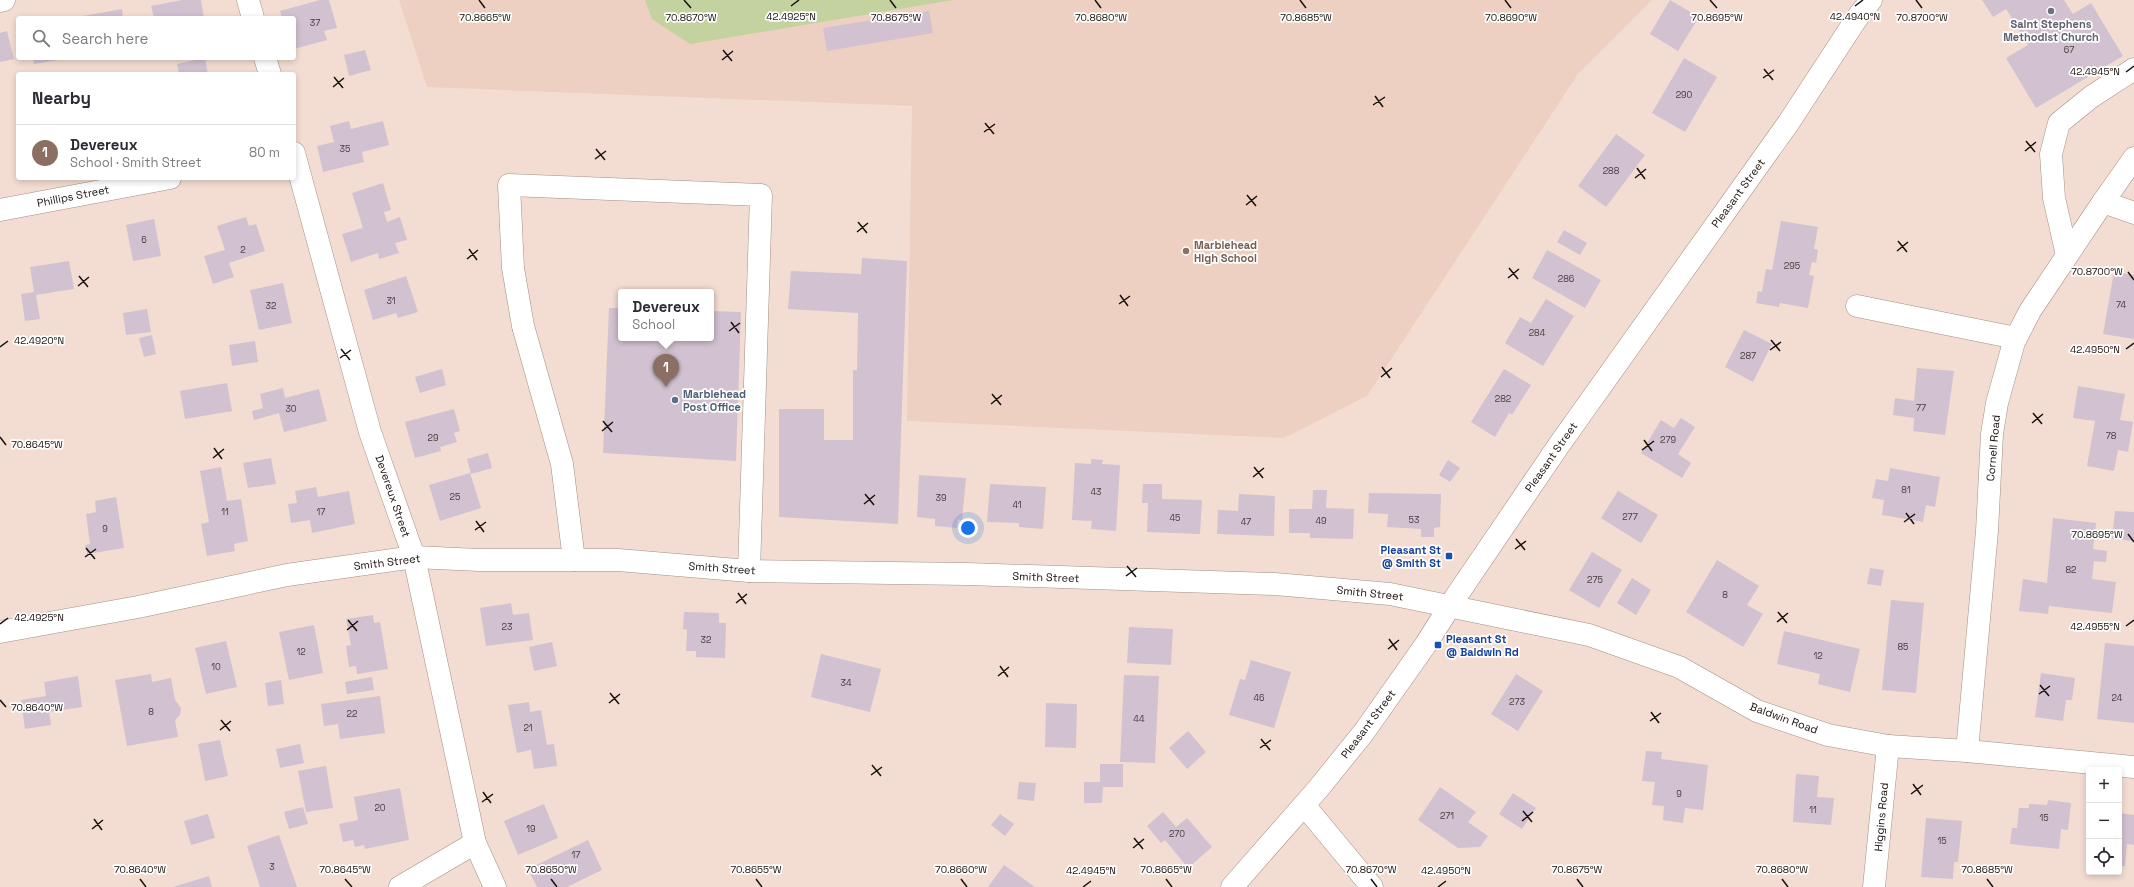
<!DOCTYPE html>
<meta charset="utf-8">
<style>
:root{--surface:#fff;--page:#f2f2f3;--text:#2b2b33;--muted:#7c7c81;--line:#e1e1e2;--accent:#ea580c}
body{margin:0;font-family:"Space Grotesk",sans-serif;background:var(--page);color:var(--text)}
.controls{position:absolute;right:12px;bottom:12px;display:grid;overflow:hidden;border-radius:4px;box-shadow:0 2px 6px #0003}
.controls button{width:36px;height:36px;display:grid;place-items:center;padding:0;border:0;border-bottom:1px solid var(--line);background:var(--surface);color:var(--text);font:20px sans-serif}
.you{position:absolute;left:968px;top:528px;width:14px;height:14px;margin:-10px;border:3px solid #fff;border-radius:50%;background:#1a73e8;box-shadow:0 0 0 6px #1a73e833}
.badge{display:grid;place-items:center;width:26px;height:26px;border-radius:50%;background:var(--accent);color:#fff;font-size:13px;font-weight:700}
.pin{position:absolute;translate:-50% -33px;filter:drop-shadow(0 1px 2px #0008)}
.pin::after{content:'';position:absolute;top:21px;width:14px;height:12px;background:inherit;clip-path:polygon(0 0,100% 0,50% 100%)}
.popup{position:absolute;left:618px;top:289px;width:96px;height:52px;box-sizing:border-box;display:grid;place-content:center;border-radius:4px;background:var(--surface);filter:drop-shadow(0 1px 3px #0005);font-size:13px;white-space:nowrap;color:var(--muted)}
.popup b{font-size:15px;color:var(--text)}
.popup::after{content:'';position:absolute;left:50%;top:100%;margin-left:-8px;border:8px solid transparent;border-top-color:var(--surface)}
.list{margin:0;padding:0;list-style:none}
h2{display:flex;justify-content:space-between;align-items:center;height:52px;margin:0;padding:0 16px;font-size:17px}
h2 small{font-size:13px;font-weight:400;color:var(--muted)}
.list li{display:grid;grid-template-columns:26px 1fr auto;gap:12px;align-items:center;box-sizing:border-box;height:56px;padding:0 16px;border-top:1px solid var(--line)}
.list b{display:block;font-size:15px;white-space:nowrap}
.list p{margin:0;font-size:13px;white-space:nowrap;color:var(--muted)}
.list em{font-size:13px;font-style:normal;color:var(--muted)}
.icon{flex:none;width:22px;height:22px;fill:none;stroke:currentColor;stroke-width:2;stroke-linecap:round;stroke-linejoin:round}
.map{position:relative;flex:none;width:2134px;height:887px;overflow:hidden}
.search{position:absolute;background:var(--surface);box-shadow:0 2px 6px #0003;left:16px;top:16px;width:280px;height:44px;display:flex;align-items:center;gap:10px;box-sizing:border-box;padding:0 14px;border-radius:4px;color:var(--muted);font-size:15px}
.panel{position:absolute;background:var(--surface);box-shadow:0 2px 6px #0003;left:16px;top:72px;width:280px;height:108px;border-radius:4px}
.map>svg:first-child{display:block}
.built{fill:#edd0c1}
.green{fill:#c3d29e}
.building{fill:#d2c1d0}
.lines{fill:none;stroke-linecap:round;stroke-linejoin:round}
.minor-casing{stroke:#a48f85;stroke-width:23}
.major-casing{stroke:#a48f85;stroke-width:23}
.minor{stroke:#fff;stroke-width:22}
.major{stroke:#fff;stroke-width:22}
.ticks{fill:none;stroke:#18110d;stroke-width:1.5}
.worship-dot{fill:#6b7280;stroke:#fff;stroke-width:1.5}
.education-dot{fill:#8d6e63;stroke:#fff;stroke-width:1.5}
.service-dot{fill:#5c6f8a;stroke:#fff;stroke-width:1.5}
.transit-dot{fill:#1a4fb4;stroke:#fff;stroke-width:1.5}
.labels{text-anchor:middle;stroke-width:3.5;stroke-linejoin:round;paint-order:stroke}
.number-label{font-size:9px;fill:#463d3e}
.worship-label{font-size:11px;font-weight:bold;fill:#5b616d;stroke:#fff}
.street-label{font-size:11px;fill:#18110d;stroke:#fff}
.education-label{font-size:11px;font-weight:bold;fill:#785e54;stroke:#fff;text-anchor:start}
.service-label{font-size:11px;font-weight:bold;fill:#4e5e75;stroke:#fff;text-anchor:start}
.transit-label{font-size:11px;font-weight:bold;fill:#164399;stroke:#fff;text-anchor:end}
.ticks-label{font-size:10px;text-anchor:middle;fill:#18110d;stroke:#fff;stroke-width:3.5;stroke-linejoin:round;paint-order:stroke}
</style>
<div class="map">
<svg width="2134" height="887" viewBox="0 0 2134 887">
<rect width="100%" height="100%" fill="#f3ddd2"/>
<!-- built -->
<polygon class="built" points="399,0 1652,0 1578,74 1367,396 1284,438 907,421 912,106 427,87"/>
<!-- green -->
<polygon class="green" points="645,0 953,0 690,44 652,19"/>
<!-- building -->
<g class="building">
<polygon points="182,0 201,0 204,18 154,18 151,6"/>
<polygon points="320,0 329,0 337,28 324,31 327,40 294,49 294,18 282,18 280,11"/>
<polygon points="1670,0 1699,17 1678,51 1650,34"/>
<polygon points="1982,0 2064,0 2073,14 2091,3 2123,56 2036,108 2006,58 2028,45 2006,9 1993,17"/>
<polygon points="122,9 123,18 84,18 83,16"/>
<polygon points="929,11 933,33 827,51 823,28"/>
<polygon points="7,31 14,59 0,62 0,33"/>
<polygon points="365,50 371,70 349,76 344,55"/>
<polygon points="33,58 64,58 64,59 34,64"/>
<polygon points="205,58 208,74 179,74 177,64"/>
<polygon points="1684,58 1717,77 1685,132 1652,113"/>
<polygon points="349,121 351,129 383,121 389,145 362,152 364,162 323,172 317,146 334,142 330,126"/>
<polygon points="1616,134 1645,155 1606,207 1578,186"/>
<polygon points="383,183 391,210 384,212 387,222 400,217 407,240 395,243 399,253 379,259 378,253 351,262 342,234 363,228 352,193"/>
<polygon points="246,217 249,226 256,224 265,251 229,263 234,277 213,284 204,256 225,250 217,226"/>
<polygon points="154,219 161,256 133,261 126,225"/>
<polygon points="1781,221 1818,227 1814,249 1818,250 1816,263 1812,262 1809,275 1814,276 1808,308 1780,303 1779,307 1756,303 1758,291 1762,292 1766,269 1772,270"/>
<polygon points="1564,230 1587,243 1580,255 1557,242"/>
<polygon points="1547,250 1601,280 1585,308 1532,278"/>
<polygon points="862,258 907,261 898,524 779,517 779,409 824,409 824,440 853,440 853,370 857,370 858,313 788,309 791,271 861,274"/>
<polygon points="69,261 74,289 36,295 40,319 25,321 21,294 34,292 30,267"/>
<polygon points="2114,272 2134,275 2134,339 2103,334"/>
<polygon points="406,276 418,312 398,318 396,313 373,320 364,290"/>
<polygon points="283,283 292,323 259,330 250,290"/>
<polygon points="1546,299 1574,316 1543,366 1505,343 1520,317 1531,323"/>
<polygon points="609,308 621,308 621,338 711,338 711,311 741,312 736,461 603,453"/>
<polygon points="147,309 151,332 126,335 123,313"/>
<polygon points="1744,330 1772,344 1753,382 1725,367"/>
<polygon points="152,335 156,354 144,357 139,338"/>
<polygon points="255,341 258,362 232,366 229,345"/>
<polygon points="1917,368 1954,371 1945,435 1913,431 1914,418 1893,415 1895,398 1914,401"/>
<polygon points="442,369 446,385 420,393 415,377"/>
<polygon points="1504,369 1531,385 1512,415 1509,413 1495,437 1471,422"/>
<polygon points="227,383 232,411 185,419 180,391"/>
<polygon points="2078,386 2125,394 2120,420 2133,422 2128,452 2118,450 2114,471 2087,466 2095,421 2073,418"/>
<polygon points="283,388 285,398 319,389 327,421 284,432 279,413 254,420 252,411 263,408 260,394"/>
<polygon points="454,409 460,431 454,433 457,442 440,447 441,451 415,458 405,422"/>
<polygon points="1681,418 1695,427 1678,454 1691,463 1682,478 1641,453 1661,420 1674,428"/>
<polygon points="488,453 492,468 471,474 467,459"/>
<polygon points="271,458 276,484 248,488 243,463"/>
<polygon points="1091,459 1103,460 1102,464 1120,465 1116,531 1091,529 1092,521 1072,520 1075,463 1091,464"/>
<polygon points="1448,460 1460,468 1450,482 1439,475"/>
<polygon points="221,467 227,501 241,499 248,541 234,544 235,551 207,556 201,524 209,522 200,471"/>
<polygon points="1890,468 1940,477 1935,507 1926,505 1923,522 1882,515 1884,500 1872,498 1876,479 1888,481"/>
<polygon points="470,473 481,508 440,521 429,485"/>
<polygon points="919,475 966,478 962,520 958,519 957,528 935,526 935,519 917,517"/>
<polygon points="990,484 1046,487 1043,529 1019,527 1019,523 987,522"/>
<polygon points="1143,484 1162,484 1162,499 1202,500 1200,534 1147,532 1148,503 1142,503"/>
<polygon points="316,487 318,497 349,491 355,524 312,533 310,520 291,523 288,504 297,503 295,491"/>
<polygon points="1313,490 1327,490 1326,508 1354,509 1353,539 1310,538 1310,533 1289,533 1289,509 1312,509"/>
<polygon points="1618,491 1658,515 1641,543 1601,518"/>
<polygon points="1369,493 1441,494 1440,527 1434,528 1434,537 1421,537 1421,529 1387,527 1388,514 1368,513"/>
<polygon points="1239,494 1275,496 1274,536 1217,534 1218,510 1238,511"/>
<polygon points="116,497 124,548 87,554 85,545 90,544 86,514 96,512 95,501"/>
<polygon points="2115,511 2134,512 2134,541 2112,539"/>
<polygon points="2053,518 2096,523 2093,549 2107,551 2106,562 2094,561 2092,579 2116,582 2112,613 2049,606 2048,614 2019,611 2023,579 2047,583"/>
<polygon points="1592,552 1622,570 1599,608 1569,590"/>
<polygon points="1717,560 1759,586 1747,605 1763,614 1743,647 1686,612"/>
<polygon points="1870,568 1884,570 1881,586 1867,584"/>
<polygon points="1632,578 1651,590 1636,615 1617,603"/>
<polygon points="1891,600 1924,603 1916,693 1882,690"/>
<polygon points="511,603 513,615 529,613 533,640 486,646 480,608"/>
<polygon points="684,612 719,613 719,623 726,623 725,658 696,657 696,651 686,651 687,630 683,629"/>
<polygon points="373,615 374,623 380,622 388,669 357,674 356,666 349,667 346,646 351,645 346,619"/>
<polygon points="314,625 323,673 289,680 279,632"/>
<polygon points="1129,627 1173,629 1171,665 1127,663"/>
<polygon points="1784,631 1860,649 1850,692 1818,684 1820,674 1777,664"/>
<polygon points="226,641 237,687 206,694 195,648"/>
<polygon points="552,642 557,666 534,671 529,647"/>
<polygon points="2105,643 2134,646 2134,723 2097,719"/>
<polygon points="821,654 881,669 870,712 811,697"/>
<polygon points="1251,660 1291,672 1274,728 1229,715 1240,679 1245,680"/>
<polygon points="2041,673 2075,678 2072,700 2066,700 2063,721 2035,717"/>
<polygon points="151,674 152,682 171,678 175,700 181,708 180,715 175,720 178,737 127,746 115,680"/>
<polygon points="1516,674 1543,691 1518,731 1491,714"/>
<polygon points="1124,675 1159,676 1155,763 1120,762"/>
<polygon points="78,676 82,707 49,712 51,725 25,729 21,700 46,696 44,682"/>
<polygon points="372,677 374,690 347,694 345,682"/>
<polygon points="281,680 284,704 268,706 265,683"/>
<polygon points="380,696 385,733 340,739 338,724 324,726 321,704"/>
<polygon points="529,702 530,712 541,710 547,745 554,744 557,766 534,769 531,750 517,753 508,705"/>
<polygon points="1046,703 1077,704 1076,748 1045,747"/>
<polygon points="1188,731 1206,752 1187,769 1169,748"/>
<polygon points="220,740 228,776 205,781 198,744"/>
<polygon points="300,744 304,763 280,768 276,749"/>
<polygon points="1646,751 1662,752 1661,759 1708,765 1703,810 1685,808 1683,823 1663,820 1664,806 1652,805 1655,782 1642,781"/>
<polygon points="1100,764 1123,764 1123,787 1103,787 1102,803 1084,803 1084,782 1100,782"/>
<polygon points="326,766 333,808 306,812 298,771"/>
<polygon points="1796,774 1819,776 1817,797 1834,798 1831,825 1793,822"/>
<polygon points="1019,782 1036,783 1034,801 1017,799"/>
<polygon points="1440,787 1476,812 1468,822 1488,836 1480,847 1458,848 1418,820"/>
<polygon points="400,788 409,840 365,849 364,845 355,847 353,840 343,842 339,824 358,820 354,797"/>
<polygon points="1513,793 1536,808 1522,829 1499,814"/>
<polygon points="2048,800 2071,803 2068,830 2061,829 2059,849 2010,844 2012,828 2017,828 2019,808 2029,808 2029,804 2047,805"/>
<polygon points="544,804 558,838 518,855 504,821"/>
<polygon points="303,807 308,824 289,829 284,812"/>
<polygon points="1163,812 1176,827 1187,818 1212,847 1188,868 1165,840 1161,843 1147,826"/>
<polygon points="2119,813 2134,815 2134,845 2127,844 2125,866 2119,866"/>
<polygon points="208,814 215,838 191,845 184,821"/>
<polygon points="1000,814 1014,824 1005,836 991,825"/>
<polygon points="1926,818 1962,821 1958,862 1954,862 1953,879 1921,877"/>
<polygon points="279,835 297,887 260,887 247,846"/>
<polygon points="588,840 602,870 567,887 537,887 528,869"/>
<polygon points="1004,865 1035,887 988,887"/>
<polygon points="209,876 212,887 173,887"/>
</g>
<g class="lines">
<defs>
<g id="minor">
<polyline points="248,0 253,18"/>
<polyline points="0,1 4,0"/>
<polyline points="265,58 270,74"/>
<polyline points="294,153 370,432 414,557 475,843 495,887"/>
<polyline points="2103,202 2134,213"/>
<polyline points="0,210 170,178"/>
<polyline points="2067,255 2054,198 2051,154 2059,123 2091,97 2134,69"/>
<polyline points="1857,306 2016,338"/>
<polyline points="574,560 562,464 523,326 513,268 509,185 761,195 749,571"/>
<polyline points="0,632 138,607 287,575 414,557 479,560 618,560 749,571 967,574 1275,584 1390,594 1589,635 1679,667 1757,711 1828,735 1888,746 1967,751 2134,767"/>
<polyline points="1967,751 1987,531 1992,434 1997,403 2014,342 2030,311 2103,202 2134,158"/>
<polyline points="1304,805 1372,887"/>
<polyline points="400,887 475,843"/>
<polyline points="1874,887 1888,746"/>
</g>
<polyline id="major" points="1232,887 1318,789 1364,732 1426,644 1455,598 1559,445 1789,122 1857,18 1871,0"/>
</defs>
<!-- minor casing -->
<use href="#minor" class="minor-casing"/>
<!-- major casing -->
<use href="#major" class="major-casing"/>
<!-- minor -->
<use href="#minor" class="minor"/>
<!-- major -->
<use href="#major" class="major"/>
</g>
<!-- ticks -->
<path class="ticks" d="M479,0L485,8M684,0L691,8M890,0L896,8M1095,0L1101,8M1300,0L1306,8M1505,0L1511,8M1710,0L1717,8M1916,0L1922,8M791,6L799,0M1855,6L1863,0M723,50L732,61M722,60L733,51M1764,69L1773,80M2126,72L2134,66M334,77L343,88M1763,78L1774,70M333,87L344,78M1375,96L1383,107M1373,105L1385,97M985,123L994,134M984,132L995,124M2026,141L2035,152M596,149L605,160M2025,151L2036,142M595,159L606,151M1637,168L1645,179M1635,178L1646,169M1247,195L1256,206M1246,205L1257,196M858,222L867,233M857,232L868,223M1898,241L1907,252M469,249L477,260M1897,251L1908,242M467,259L478,250M1509,268L1518,279M2128,272L2134,280M79,276L88,287M1508,278L1519,269M78,286L89,277M1120,295L1128,306M1119,304L1130,296M731,322L739,333M729,331L740,323M1771,340L1780,351M0,347L8,341M341,349L350,360M2126,349L2134,343M1770,350L1781,342M340,358L351,350M1382,367L1390,378M1381,377L1392,368M992,394L1001,405M991,404L1002,395M2033,413L2042,424M603,421L612,432M2032,423L2043,414M602,431L613,422M0,437L6,445M1644,440L1652,451M214,448L222,459M1642,450L1654,441M213,458L224,449M1254,467L1263,478M1253,477L1264,468M865,494L874,505M864,504L875,495M1906,513L1914,524M476,521L484,532M1904,522L1915,514M475,530L486,522M2128,534L2134,542M1516,539L1525,550M86,548L95,559M1515,549L1526,541M85,557L96,549M1127,566L1136,577M1126,576L1137,568M738,593L746,604M736,603L747,594M1778,612L1787,623M348,620L357,631M1777,622L1788,613M0,624L8,618M2126,626L2134,620M347,630L358,621M1389,639L1397,650M1388,649L1399,640M1000,666L1008,677M998,676L1009,667M2040,685L2049,696M610,693L619,704M2039,694L2050,686M0,700L6,707M609,703L620,694M1651,712L1659,723M221,720L230,731M1650,721L1661,713M220,730L231,721M1261,739L1270,750M1260,748L1271,740M872,765L881,776M871,775L882,767M1913,784L1921,795M483,792L491,803M1911,794L1923,785M482,802L493,794M1523,811L1532,822M94,819L102,830M1522,821L1533,812M92,829L103,820M1134,838L1143,849M1133,848L1144,839M140,879L146,887M345,879L352,887M551,879L557,887M756,879L762,887M961,879L967,887M1166,879L1172,887M1371,879L1377,887M1577,879L1583,887M1782,879L1788,887M1987,879L1993,887M1083,887L1091,881M1438,887L1446,881"/>
<!-- markers -->
<circle class="worship-dot" cx="2051" cy="11" r="4"/>
<circle class="education-dot" cx="1186" cy="251" r="4"/>
<circle class="service-dot" cx="675" cy="400" r="4"/>
<g class="transit-dot">
<rect x="1445" y="552" width="8" height="8" rx="2"/>
<rect x="1434" y="641" width="8" height="8" rx="2"/>
</g>
<g class="labels">
<!-- number labels -->
<g class="number-label">
<text x="315" y="26">37</text>
<text x="2069" y="53">67</text>
<text x="1684" y="98">290</text>
<text x="345" y="152">35</text>
<text x="1611" y="174">288</text>
<text x="144" y="243">6</text>
<text x="243" y="253">2</text>
<text x="1792" y="269">295</text>
<text x="1566" y="282">286</text>
<text x="391" y="304">31</text>
<text x="2121" y="308">74</text>
<text x="271" y="309">32</text>
<text x="1537" y="336">284</text>
<text x="1748" y="359">287</text>
<text x="1503" y="402">282</text>
<text x="1921" y="411">77</text>
<text x="291" y="412">30</text>
<text x="2111" y="439">78</text>
<text x="433" y="441">29</text>
<text x="1668" y="443">279</text>
<text x="1906" y="493">81</text>
<text x="1096" y="495">43</text>
<text x="455" y="500">25</text>
<text x="941" y="501">39</text>
<text x="1017" y="508">41</text>
<text x="225" y="515">11</text>
<text x="321" y="515">17</text>
<text x="1630" y="520">277</text>
<text x="1175" y="521">45</text>
<text x="1414" y="523">53</text>
<text x="1321" y="524">49</text>
<text x="1246" y="525">47</text>
<text x="105" y="532">9</text>
<text x="2071" y="573">82</text>
<text x="1595" y="583">275</text>
<text x="1725" y="598">8</text>
<text x="507" y="630">23</text>
<text x="706" y="643">32</text>
<text x="1903" y="650">85</text>
<text x="301" y="655">12</text>
<text x="1818" y="659">12</text>
<text x="216" y="670">10</text>
<text x="846" y="686">34</text>
<text x="1259" y="701">46</text>
<text x="2117" y="701">24</text>
<text x="1517" y="705">273</text>
<text x="151" y="715">8</text>
<text x="352" y="717">22</text>
<text x="1139" y="722">44</text>
<text x="528" y="731">21</text>
<text x="1679" y="797">9</text>
<text x="380" y="811">20</text>
<text x="1813" y="813">11</text>
<text x="1447" y="819">271</text>
<text x="2044" y="821">15</text>
<text x="531" y="832">19</text>
<text x="1177" y="837">270</text>
<text x="1942" y="844">15</text>
<text x="576" y="858">17</text>
<text x="272" y="870">3</text>
</g>
<!-- worship labels -->
<g class="worship-label">
<text x="2051" y="28">Saint Stephens<tspan x="2051" dy="13">Methodist Church</tspan></text>
</g>
<!-- street labels -->
<g class="street-label">
<text transform="translate(1738 193) rotate(-54)" y="4">Pleasant Street</text>
<text transform="translate(73 196) rotate(-11)" y="4">Phillips Street</text>
<text transform="translate(1993 448) rotate(-85)" y="4">Cornell Road</text>
<text transform="translate(1551 457) rotate(-55)" y="4">Pleasant Street</text>
<text transform="translate(393 496) rotate(71)" y="4">Devereux Street</text>
<text transform="translate(387 562) rotate(-7)" y="4">Smith Street</text>
<text transform="translate(722 568) rotate(4)" y="4">Smith Street</text>
<text transform="translate(1046 577) rotate(2)" y="4">Smith Street</text>
<text transform="translate(1370 593) rotate(6)" y="4">Smith Street</text>
<text transform="translate(1784 718) rotate(20)" y="4">Baldwin Road</text>
<text transform="translate(1368 724) rotate(-53)" y="4">Pleasant Street</text>
<text transform="translate(1881 817) rotate(-85)" y="4">Higgins Road</text>
</g>
<!-- education labels -->
<g class="education-label">
<text x="1194" y="249">Marblehead<tspan x="1194" dy="13">High School</tspan></text>
</g>
<!-- service labels -->
<g class="service-label">
<text x="683" y="398">Marblehead<tspan x="683" dy="13">Post Office</tspan></text>
</g>
<!-- transit labels -->
<g class="transit-label">
<text x="1441" y="554">Pleasant St<tspan x="1441" dy="13">@ Smith St</tspan></text>
<text x="1446" y="643" text-anchor="start">Pleasant St<tspan x="1446" dy="13">@ Baldwin Rd</tspan></text>
</g>
</g>
<g class="ticks-label">
<text x="791" y="20">42.4925°N</text>
<text x="1855" y="20">42.4940°N</text>
<text x="485" y="21">70.8665°W</text>
<text x="691" y="21">70.8670°W</text>
<text x="896" y="21">70.8675°W</text>
<text x="1101" y="21">70.8680°W</text>
<text x="1306" y="21">70.8685°W</text>
<text x="1511" y="21">70.8690°W</text>
<text x="1717" y="21">70.8695°W</text>
<text x="1922" y="21">70.8700°W</text>
<text x="2095" y="75">42.4945°N</text>
<text x="2097" y="275">70.8700°W</text>
<text x="39" y="344">42.4920°N</text>
<text x="2095" y="353">42.4950°N</text>
<text x="37" y="448">70.8645°W</text>
<text x="2097" y="538">70.8695°W</text>
<text x="39" y="621">42.4925°N</text>
<text x="2095" y="630">42.4955°N</text>
<text x="37" y="711">70.8640°W</text>
<text x="140" y="873">70.8640°W</text>
<text x="345" y="873">70.8645°W</text>
<text x="551" y="873">70.8650°W</text>
<text x="756" y="873">70.8655°W</text>
<text x="961" y="873">70.8660°W</text>
<text x="1166" y="873">70.8665°W</text>
<text x="1371" y="873">70.8670°W</text>
<text x="1577" y="873">70.8675°W</text>
<text x="1782" y="873">70.8680°W</text>
<text x="1987" y="873">70.8685°W</text>
<text x="1091" y="874">42.4945°N</text>
<text x="1446" y="874">42.4950°N</text>
</g>
</svg>
<div class="controls">
<button>+</button>
<button>−</button>
<button><svg class="icon" aria-label="locate" viewBox="0 0 24 24"><circle cx="12" cy="12" r="6"/><path d="M12 2v4M12 18v4M2 12h4M18 12h4"/></svg></button>
</div>
<div class="you"></div>
<div class="pin badge" style="left:666px;top:387px;background:#8d6e63">1</div>
<div class="popup"><b>Devereux</b>School</div>
<div class="search"><svg class="icon" aria-label="search" viewBox="0 0 24 24"><circle cx="10" cy="10" r="6"/><path d="M15 15l6 6"/></svg>Search here</div>
<section class="panel">
<h2>Nearby<small></small></h2>
<ul class="list">
<li><span class="badge" style="background:#8d6e63">1</span><div><b>Devereux</b><p>School · Smith Street</p></div><em>80 m</em></li>
</ul>
</section>
</div>
